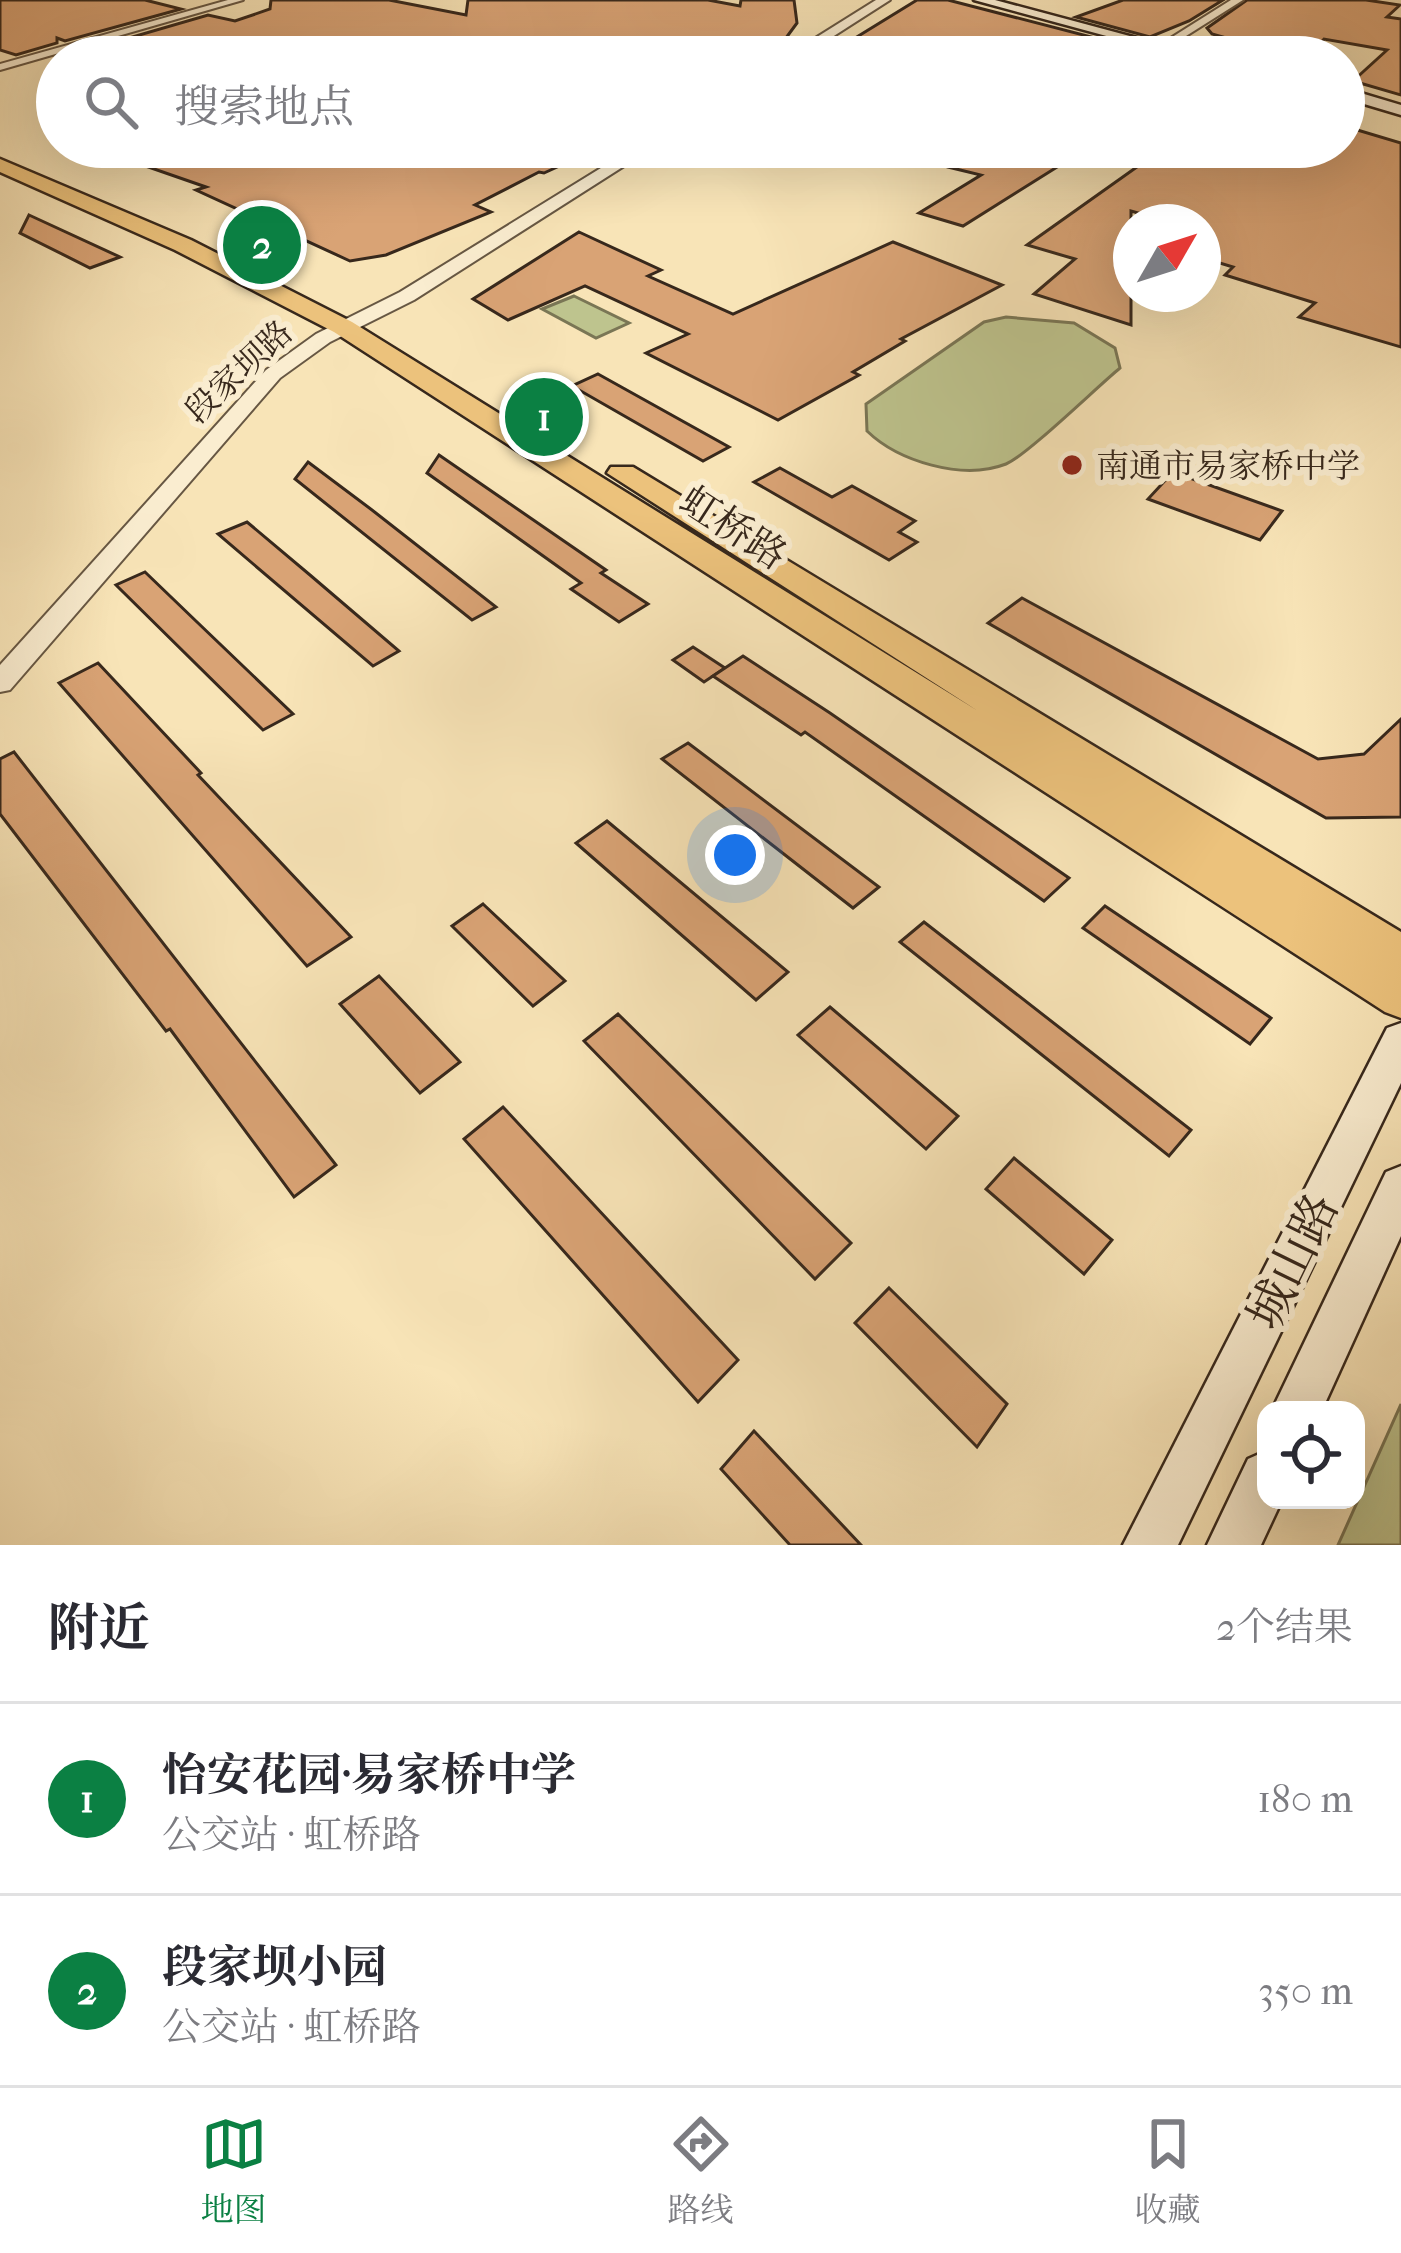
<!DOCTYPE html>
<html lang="zh">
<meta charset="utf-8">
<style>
:root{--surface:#fff;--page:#f7f7f7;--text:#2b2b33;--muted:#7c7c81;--line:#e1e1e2;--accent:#0b8043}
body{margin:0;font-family:"IM FELL French Canon","Noto Serif SC",serif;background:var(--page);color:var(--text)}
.controls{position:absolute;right:36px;bottom:36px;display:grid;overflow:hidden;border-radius:24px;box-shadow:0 12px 48px #0002}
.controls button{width:108px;height:108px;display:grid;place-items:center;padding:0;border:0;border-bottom:3px solid var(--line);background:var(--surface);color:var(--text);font:60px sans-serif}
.compass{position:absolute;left:1113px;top:204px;width:108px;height:108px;border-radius:50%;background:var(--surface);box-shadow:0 12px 48px #0002;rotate:51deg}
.you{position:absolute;left:735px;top:855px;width:42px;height:42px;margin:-30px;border:9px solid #fff;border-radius:50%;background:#1a73e8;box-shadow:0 0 0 18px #1a73e833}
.badge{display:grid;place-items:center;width:78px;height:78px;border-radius:50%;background:var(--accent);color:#fff;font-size:39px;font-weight:700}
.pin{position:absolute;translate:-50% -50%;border:6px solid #fff;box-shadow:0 3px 12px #0006}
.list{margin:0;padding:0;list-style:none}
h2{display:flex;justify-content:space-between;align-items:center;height:156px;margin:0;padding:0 48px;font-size:51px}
h2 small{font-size:39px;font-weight:400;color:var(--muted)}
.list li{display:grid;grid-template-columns:78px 1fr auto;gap:36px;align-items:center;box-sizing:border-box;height:192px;padding:0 48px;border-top:3px solid var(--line)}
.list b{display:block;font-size:45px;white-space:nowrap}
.list p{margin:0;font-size:39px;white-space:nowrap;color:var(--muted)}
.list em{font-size:39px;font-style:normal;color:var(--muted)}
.icon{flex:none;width:66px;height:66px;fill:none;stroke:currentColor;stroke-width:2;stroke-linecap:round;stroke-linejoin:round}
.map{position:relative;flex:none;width:1401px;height:1545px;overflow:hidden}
.search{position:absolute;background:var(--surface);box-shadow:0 12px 48px #0002;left:36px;right:36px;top:36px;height:132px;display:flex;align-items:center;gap:30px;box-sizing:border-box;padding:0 42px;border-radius:66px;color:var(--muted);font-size:45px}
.sheet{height:540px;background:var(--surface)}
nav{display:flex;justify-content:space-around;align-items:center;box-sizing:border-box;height:168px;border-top:3px solid var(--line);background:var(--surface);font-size:33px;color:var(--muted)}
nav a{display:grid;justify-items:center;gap:6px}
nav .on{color:var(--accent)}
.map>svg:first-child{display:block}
.green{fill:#bec48e;stroke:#7a7655;stroke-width:3}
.building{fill:#d9a375;stroke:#37281c;stroke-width:3}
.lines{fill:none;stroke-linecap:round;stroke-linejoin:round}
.minor-casing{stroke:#675743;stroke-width:4}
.tertiary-casing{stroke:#675743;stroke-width:4}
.secondary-casing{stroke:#37281c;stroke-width:5}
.primary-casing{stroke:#37281c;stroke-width:5}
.minor{fill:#faedd0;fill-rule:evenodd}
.tertiary{fill:#faedd0;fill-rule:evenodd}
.secondary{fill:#faedd0;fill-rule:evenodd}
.primary{fill:#ecc27c;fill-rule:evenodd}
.poi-dot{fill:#8f2418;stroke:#faedd0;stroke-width:4.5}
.labels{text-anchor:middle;stroke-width:12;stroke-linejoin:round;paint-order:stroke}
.far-street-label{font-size:33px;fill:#37281c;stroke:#faedd0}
.far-poi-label{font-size:33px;fill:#37281c;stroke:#faedd0;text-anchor:start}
.street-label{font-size:39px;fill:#37281c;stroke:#faedd0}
.near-street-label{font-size:48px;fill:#37281c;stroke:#faedd0}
</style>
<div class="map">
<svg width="1401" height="1545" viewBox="0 0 1401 1545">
<rect width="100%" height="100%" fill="#f8e4b7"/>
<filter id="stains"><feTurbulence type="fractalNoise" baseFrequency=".00167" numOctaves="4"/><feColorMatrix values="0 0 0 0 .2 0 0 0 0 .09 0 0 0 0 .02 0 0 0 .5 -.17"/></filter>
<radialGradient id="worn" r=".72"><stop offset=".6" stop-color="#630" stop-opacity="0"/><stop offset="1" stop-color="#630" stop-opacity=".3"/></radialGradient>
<!-- green -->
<g class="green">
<polygon points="574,296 629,323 596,338 542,309"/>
<path d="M1006,317L1074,323L1115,348L1120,368C1098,386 1026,456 1006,464C962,481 898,461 867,431L866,404L984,322Z"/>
<polygon points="1401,1404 1401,1545 1338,1545"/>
</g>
<!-- building -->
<g class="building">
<polygon points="0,0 145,0 181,9 65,41 57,38 57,43 16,55 0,50"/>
<polygon points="271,0 389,0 466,15 468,0 708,0 740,6 741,0 794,0 797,23 772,57 545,57 523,52 523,57 118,57 91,49 208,15 235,21 270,9"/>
<polygon points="917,0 948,0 1126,46 1098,57 865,57 834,51"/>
<polygon points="1123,0 1223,0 1189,21 1150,37 1076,17"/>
<polygon points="1247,0 1366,0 1400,5 1387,17 1401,19 1401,95 1353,81 1387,50 1324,39 1310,55 1283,54 1212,34 1207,28"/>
<polygon points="1344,126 1401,143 1401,347 1299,317 1315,303 1225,275 1233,267 1203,258 1203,222 1170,222 1131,211 1131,325 1034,294 1075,259 1027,245 1165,147 1344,147"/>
<polygon points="102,147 202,147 227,155 228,147 361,147 442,165 485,147 601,147 544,173 539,172 475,205 491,212 386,255 350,261 196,190 206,187 102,151"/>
<polygon points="950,147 1089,147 963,226 919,213 981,175 948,167"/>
<polygon points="29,215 120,257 90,268 20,233"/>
<polygon points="579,232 661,270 648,276 733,314 893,242 1002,285 901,339 905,341 853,372 859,375 778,420 646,353 688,334 585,286 508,320 473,299"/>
<polygon points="598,374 729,447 703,461 572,386"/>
<polygon points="439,455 606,570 601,573 648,604 619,622 571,589 581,583 427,473"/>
<polygon points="308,462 372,510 496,607 472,620 295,479"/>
<polygon points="780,468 832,497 852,486 915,521 899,532 917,542 889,560 754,482"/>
<polygon points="1173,472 1282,511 1260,540 1148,499"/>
<polygon points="247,522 310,575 399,651 373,666 218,534"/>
<polygon points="145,572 197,622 293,714 263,730 116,585"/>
<polygon points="1022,598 1318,759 1364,754 1401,719 1401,817 1326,818 988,623"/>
<polygon points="693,647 725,668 704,682 673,660"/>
<polygon points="743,656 830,713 1069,878 1044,901 805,732 801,735 713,676"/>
<polygon points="98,663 201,773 198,775 351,937 307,966 59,683"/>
<polygon points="688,743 879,887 853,908 662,759"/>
<polygon points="14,752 336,1165 294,1197 170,1029 166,1031 0,814 0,759"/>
<polygon points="607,821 788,972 756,1000 576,843"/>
<polygon points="483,904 565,981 533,1006 452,926"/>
<polygon points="1105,906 1271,1018 1250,1044 1083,928"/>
<polygon points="924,922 1191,1130 1169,1156 900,942"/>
<polygon points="379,976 460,1062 420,1093 340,1004"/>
<polygon points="830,1007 958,1116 926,1149 798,1035"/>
<polygon points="618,1014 851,1243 815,1279 584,1041"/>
<polygon points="503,1107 738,1360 698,1402 464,1139"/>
<polygon points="1014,1158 1112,1240 1084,1274 986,1189"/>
<polygon points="889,1288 1007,1404 977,1447 855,1323"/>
<polygon points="754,1431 861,1545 790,1545 721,1469"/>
</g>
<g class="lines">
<defs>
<g id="minor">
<polygon points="228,0 243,0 0,70 0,64"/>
<polygon points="1231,0 1243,0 1167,48 1158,46"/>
</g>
<g id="tertiary">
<polygon points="876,0 890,0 801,57 785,57"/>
<polygon points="635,147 654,147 414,300 330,342 280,378 10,690 0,692 0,665 266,370 316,334 400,292"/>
</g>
<g id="secondary">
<polygon points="974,0 995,0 1208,57 1184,57"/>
<polygon points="1344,88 1401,105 1401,115 1344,98"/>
<polygon points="1401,1023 1401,1083 1178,1545 1123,1545 1387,1028"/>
<polygon points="1401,1166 1401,1236 1322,1410 1272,1410 1386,1172"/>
<polygon points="1266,1451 1266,1500 1282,1500 1261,1545 1207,1545 1248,1459"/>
</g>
<polygon id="primary" points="0,159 191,240 352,322 978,711 607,473 611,467 633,467 1401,932 1401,1018 1385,1012 334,332 175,250 0,172"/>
</defs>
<!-- minor casing -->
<use href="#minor" class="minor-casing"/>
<!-- tertiary casing -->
<use href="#tertiary" class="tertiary-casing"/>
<!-- secondary casing -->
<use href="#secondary" class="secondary-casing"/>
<!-- primary casing -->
<use href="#primary" class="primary-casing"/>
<!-- minor -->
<use href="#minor" class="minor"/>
<!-- tertiary -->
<use href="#tertiary" class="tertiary"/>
<!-- secondary -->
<use href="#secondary" class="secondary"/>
<!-- primary -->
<use href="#primary" class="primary"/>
</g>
<!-- markers -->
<circle class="poi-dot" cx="1072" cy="465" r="12"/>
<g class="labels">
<!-- far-street labels -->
<g class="far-street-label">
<text transform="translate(238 371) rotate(-43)" y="12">段家坝路</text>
</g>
<!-- far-poi labels -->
<g class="far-poi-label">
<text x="1096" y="477">南通市易家桥中学</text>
</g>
<!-- street labels -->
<g class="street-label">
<text transform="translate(734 527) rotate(33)" y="14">虹桥路</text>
</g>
<!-- near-street labels -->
<g class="near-street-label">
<text transform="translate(1292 1261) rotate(-64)" y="17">城山路</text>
</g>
</g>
<rect width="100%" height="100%" filter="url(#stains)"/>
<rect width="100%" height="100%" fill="url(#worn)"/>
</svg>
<div class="controls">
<button><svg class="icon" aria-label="locate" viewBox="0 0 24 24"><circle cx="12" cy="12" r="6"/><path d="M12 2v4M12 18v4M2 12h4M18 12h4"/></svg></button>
</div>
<svg class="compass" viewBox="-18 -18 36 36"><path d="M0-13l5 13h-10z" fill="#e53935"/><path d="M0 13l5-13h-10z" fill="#7c7c81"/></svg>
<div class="you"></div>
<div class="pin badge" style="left:544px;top:417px">1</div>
<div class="pin badge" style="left:262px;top:245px">2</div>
<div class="search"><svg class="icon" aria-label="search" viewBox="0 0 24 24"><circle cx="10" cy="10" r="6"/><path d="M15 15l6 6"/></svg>搜索地点</div>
</div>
<section class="sheet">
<h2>附近<small>2个结果</small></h2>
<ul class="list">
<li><span class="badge">1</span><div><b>怡安花园·易家桥中学</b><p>公交站 · 虹桥路</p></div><em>180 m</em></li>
<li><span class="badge">2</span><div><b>段家坝小园</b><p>公交站 · 虹桥路</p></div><em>350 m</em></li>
</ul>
</section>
<nav>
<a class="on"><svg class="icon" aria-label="map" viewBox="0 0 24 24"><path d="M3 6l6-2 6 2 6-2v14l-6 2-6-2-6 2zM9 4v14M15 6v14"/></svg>地图</a>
<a><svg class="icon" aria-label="directions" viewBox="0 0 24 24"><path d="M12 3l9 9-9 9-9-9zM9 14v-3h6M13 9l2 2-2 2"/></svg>路线</a>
<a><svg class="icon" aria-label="saved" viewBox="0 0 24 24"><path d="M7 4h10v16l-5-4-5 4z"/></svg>收藏</a>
</nav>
